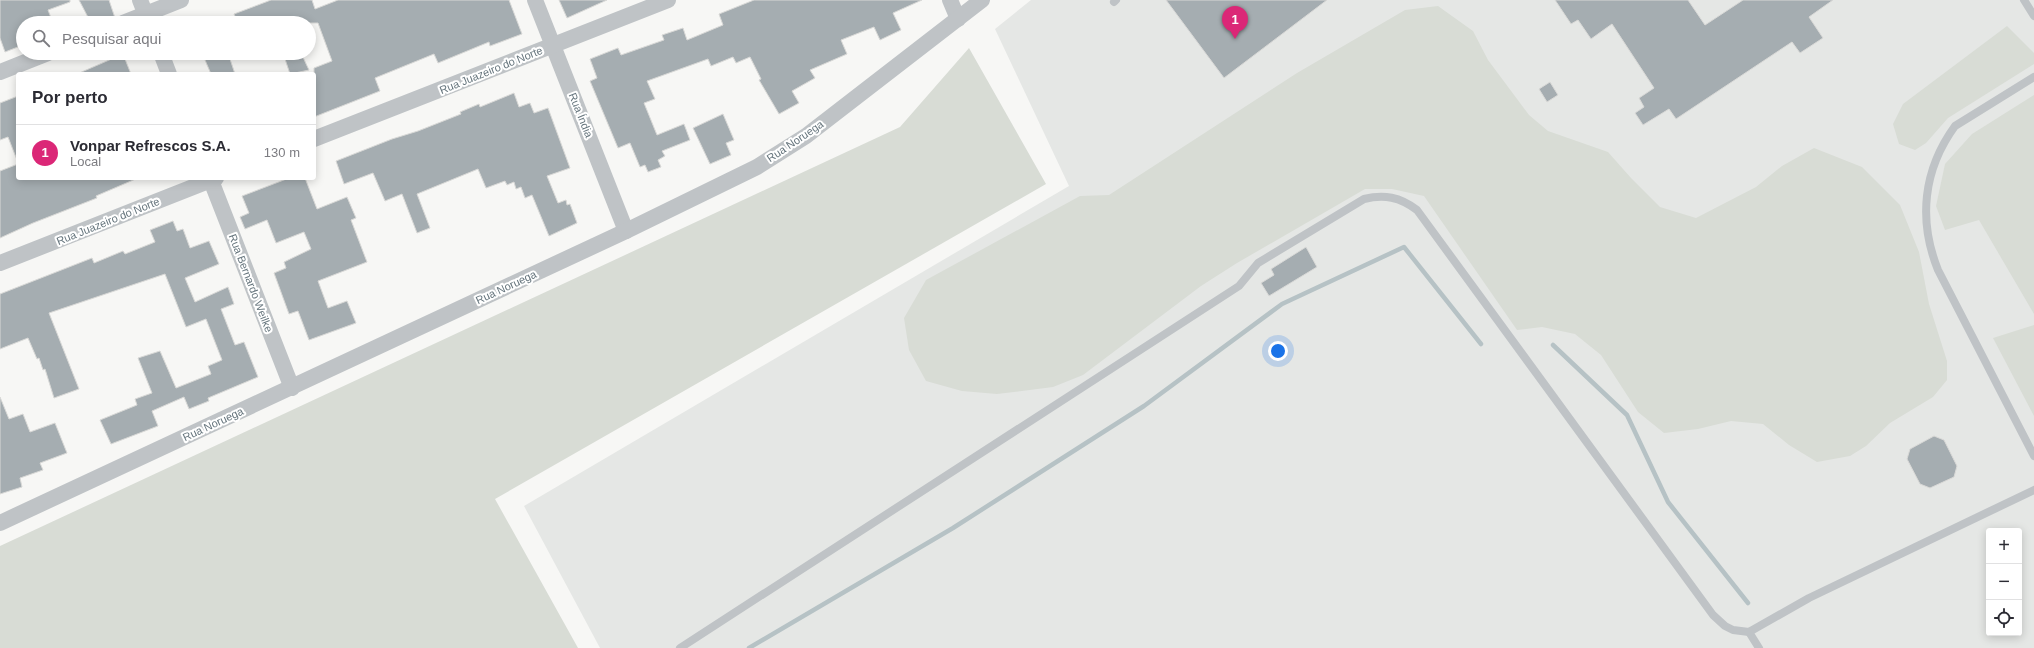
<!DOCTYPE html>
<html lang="pt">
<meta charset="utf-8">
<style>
:root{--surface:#fff;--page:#f2f2f3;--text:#2b2b33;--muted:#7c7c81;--line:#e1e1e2;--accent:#db2777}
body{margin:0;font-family:Arial,sans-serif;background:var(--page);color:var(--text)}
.controls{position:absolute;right:12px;bottom:12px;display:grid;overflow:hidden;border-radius:4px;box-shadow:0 2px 10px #0003}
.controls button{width:36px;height:36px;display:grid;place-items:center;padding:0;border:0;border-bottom:1px solid var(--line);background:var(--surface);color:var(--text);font:20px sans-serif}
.you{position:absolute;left:1278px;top:351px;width:14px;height:14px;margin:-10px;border:3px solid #fff;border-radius:50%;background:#1a73e8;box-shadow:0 0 0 6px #1a73e833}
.badge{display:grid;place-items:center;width:26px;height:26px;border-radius:50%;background:var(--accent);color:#fff;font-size:13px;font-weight:700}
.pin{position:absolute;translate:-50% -33px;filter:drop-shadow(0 1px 2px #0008)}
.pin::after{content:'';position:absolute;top:21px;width:14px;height:12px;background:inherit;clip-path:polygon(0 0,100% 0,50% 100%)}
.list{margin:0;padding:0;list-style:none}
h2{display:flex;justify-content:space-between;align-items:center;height:52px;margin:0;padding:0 16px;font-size:17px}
h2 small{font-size:13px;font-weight:400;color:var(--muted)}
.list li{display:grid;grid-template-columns:26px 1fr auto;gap:12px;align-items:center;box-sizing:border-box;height:56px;padding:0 16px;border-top:1px solid var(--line)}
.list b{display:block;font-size:15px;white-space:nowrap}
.list p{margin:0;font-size:13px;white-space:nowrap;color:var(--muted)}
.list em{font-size:13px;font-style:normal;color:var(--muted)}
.icon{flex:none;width:22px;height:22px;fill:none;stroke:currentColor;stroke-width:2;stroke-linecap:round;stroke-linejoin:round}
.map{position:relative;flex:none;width:2034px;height:648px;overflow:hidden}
.search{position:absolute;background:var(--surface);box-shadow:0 2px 10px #0003;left:16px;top:16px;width:300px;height:44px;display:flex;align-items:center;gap:10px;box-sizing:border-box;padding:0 14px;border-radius:22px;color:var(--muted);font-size:15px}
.panel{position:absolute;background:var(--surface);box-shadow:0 2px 10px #0003;left:16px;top:72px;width:300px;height:108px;border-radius:4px}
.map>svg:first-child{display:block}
.built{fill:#e5e7e5;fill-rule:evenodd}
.green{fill:#d8dcd5}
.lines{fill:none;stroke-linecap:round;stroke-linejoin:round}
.stream{stroke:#b6c2c5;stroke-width:4.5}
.building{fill:#a5adb1;stroke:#d9d9d7}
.lane{stroke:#bfc3c6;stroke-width:8}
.street{stroke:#bfc3c6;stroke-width:16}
.labels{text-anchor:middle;stroke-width:4;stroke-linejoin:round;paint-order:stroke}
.street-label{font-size:11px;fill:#66757d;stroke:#fff}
</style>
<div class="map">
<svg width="2034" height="648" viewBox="0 0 2034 648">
<rect width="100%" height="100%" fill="#f7f7f5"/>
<!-- built -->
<path class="built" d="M1031,0H2034V648H600L524,506L1069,186L995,29ZM1989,531H2019V633H1989Z"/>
<!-- green -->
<g class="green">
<polygon points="1438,6 1473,31 1488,60 1529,115 1548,131 1608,152 1631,178 1660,207 1696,218 1756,187 1782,166 1814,148 1862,167 1900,205 1919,252 1929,304 1947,361 1947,380 1933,397 1890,423 1866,446 1850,456 1817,462 1789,445 1763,424 1731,421 1698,429 1664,433 1638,412 1601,355 1575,334 1542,327 1517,330 1424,196 1392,189 1365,189 1237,263 1201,286 1083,375 1053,387 997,394 962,391 926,381 909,350 904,318 926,280 1080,196 1109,195 1297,73 1405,10"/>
<polygon points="2007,26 2034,53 2034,64 1948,118 1926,143 1915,150 1899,144 1893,124 1903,104"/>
<polygon points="969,48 1046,184 495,499 578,648 0,648 0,546 900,127"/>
<polygon points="2034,95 2034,314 1979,220 1945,230 1936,206 1945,164 1972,134"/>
<polygon points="2034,325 2034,416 1993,338"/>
</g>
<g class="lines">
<!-- stream -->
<g class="stream">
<polyline points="1553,345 1627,415 1668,502 1748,603"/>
<polyline points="749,648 953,528 1144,406 1282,304 1404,247 1481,344"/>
</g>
</g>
<!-- building -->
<g class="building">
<polygon points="0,0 70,0 70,2 48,10 53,23 23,23 23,45 5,52 0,38"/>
<polygon points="79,0 109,0 115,18 100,23 91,23"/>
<polygon points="271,0 312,0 315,9 338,0 509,0 522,34 490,46 489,42 438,63 434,54 375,78 380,91 314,117 314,68 332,61 318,23 238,23 234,14"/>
<polygon points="559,0 607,0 567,18"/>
<polygon points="754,0 922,0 893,13 901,30 880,40 874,27 841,40 847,54 810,70 815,78 792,91 799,103 779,114 759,80 761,79 750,57 736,63 733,57 711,66 708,59 647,81 655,99 644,103 657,135 684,124 690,140 662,151 665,156 658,160 661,167 648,172 645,165 640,167 630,143 618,148 590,81 597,78 590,59 618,48 621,55 664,40 662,35 683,28 687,40 723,25 719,14"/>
<polygon points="1166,0 1327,0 1224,78"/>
<polygon points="1555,0 1688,0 1705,25 1743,0 1833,0 1809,17 1823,38 1800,53 1792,42 1676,119 1669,109 1643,125 1635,113 1644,107 1639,98 1654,88 1612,24 1591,39 1578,20 1571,24"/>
<polygon points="202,53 228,53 235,74 211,74"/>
<polygon points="283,53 301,53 309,70 290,74"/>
<polygon points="123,54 131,74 77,74"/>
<polygon points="1550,82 1558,95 1547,102 1539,89"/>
<polygon points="514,93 519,107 530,103 534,113 548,108 570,168 547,176 558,203 566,200 567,205 570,204 577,223 549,236 532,195 525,198 521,187 516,189 514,182 507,185 505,181 486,188 478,169 417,194 430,228 417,233 402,194 385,201 373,173 344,184 336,161 392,139 418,131 461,114 460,112 479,104 480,107"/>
<polygon points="18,96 18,160 17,160 8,137 0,140 0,103"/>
<polygon points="723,114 734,140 726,143 731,155 710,164 693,128"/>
<polygon points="18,164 18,178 138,178 96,196 97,198 33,223 0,238 0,171"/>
<polygon points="289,178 305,178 317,209 347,197 356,218 351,220 367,262 318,281 328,308 347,301 356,323 309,340 298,311 289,314 274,273 286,268 284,262 311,249 304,232 276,243 267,220 245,229 240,217 249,213 242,196"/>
<polygon points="173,221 177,231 183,229 190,248 209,241 219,264 185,278 195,302 228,287 234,304 221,309 235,345 244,342 258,377 208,398 209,401 189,409 184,397 152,411 158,426 111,444 100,420 137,405 135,399 152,393 138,358 160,351 176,388 211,374 208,366 222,360 206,319 186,327 165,274 49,313 79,389 54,398 45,369 43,370 39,358 37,359 28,338 0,349 0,294 92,258 94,263 123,251 125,254 155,242 150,230"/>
<polygon points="1306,247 1317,267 1269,296 1261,283 1274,275 1271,269"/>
<polygon points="0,397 9,419 23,414 30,432 55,423 67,453 40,463 43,470 20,478 22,487 0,494"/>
<polygon points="1934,436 1944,440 1957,466 1954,477 1930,488 1920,484 1907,459 1910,449"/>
</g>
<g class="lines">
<!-- lane -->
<g class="lane">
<polyline points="2024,0 2034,16"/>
<polyline points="1114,2 1116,0"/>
<path d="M2034,77L1955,126C1923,170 1918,220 1938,270L2034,456"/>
<polyline points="1749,632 1759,648"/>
<path d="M680,648L1239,286L1258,263L1364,199C1384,194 1400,197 1417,210L1713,615L1725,626L1733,630L1749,632L1809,598L2034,490"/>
</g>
<!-- street -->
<g class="street">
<polyline points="140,0 149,23"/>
<polyline points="535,0 626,231"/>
<polyline points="950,0 958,19"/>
<polyline points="123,23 181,0"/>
<polyline points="161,53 169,74"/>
<polyline points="0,72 48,53"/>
<polyline points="314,139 668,0"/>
<polyline points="210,178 292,388"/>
<polyline points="0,263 216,178"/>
<polyline points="0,523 626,231 757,167 806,136 982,0"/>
</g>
</g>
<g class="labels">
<!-- street labels -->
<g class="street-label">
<text transform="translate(491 70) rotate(-22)" y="4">Rua Juazeiro do Norte</text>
<text transform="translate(581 115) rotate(68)" y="4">Rua Índia</text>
<text transform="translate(795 141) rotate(-34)" y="4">Rua Noruega</text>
<text transform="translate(108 221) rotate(-22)" y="4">Rua Juazeiro do Norte</text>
<text transform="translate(251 283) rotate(69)" y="4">Rua Bernardo Weilke</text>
<text transform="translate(506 287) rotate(-25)" y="4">Rua Noruega</text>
<text transform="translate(213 424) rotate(-25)" y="4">Rua Noruega</text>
</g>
</g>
</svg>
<div class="controls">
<button>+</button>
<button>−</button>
<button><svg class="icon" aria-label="locate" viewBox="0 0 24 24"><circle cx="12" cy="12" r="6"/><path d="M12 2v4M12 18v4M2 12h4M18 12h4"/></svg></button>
</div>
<div class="you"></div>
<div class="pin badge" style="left:1235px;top:39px">1</div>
<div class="search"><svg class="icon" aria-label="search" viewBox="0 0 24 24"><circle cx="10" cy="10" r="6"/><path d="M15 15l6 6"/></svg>Pesquisar aqui</div>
<section class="panel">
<h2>Por perto<small></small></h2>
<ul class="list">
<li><span class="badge">1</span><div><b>Vonpar Refrescos S.A.</b><p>Local</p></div><em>130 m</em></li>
</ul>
</section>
</div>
